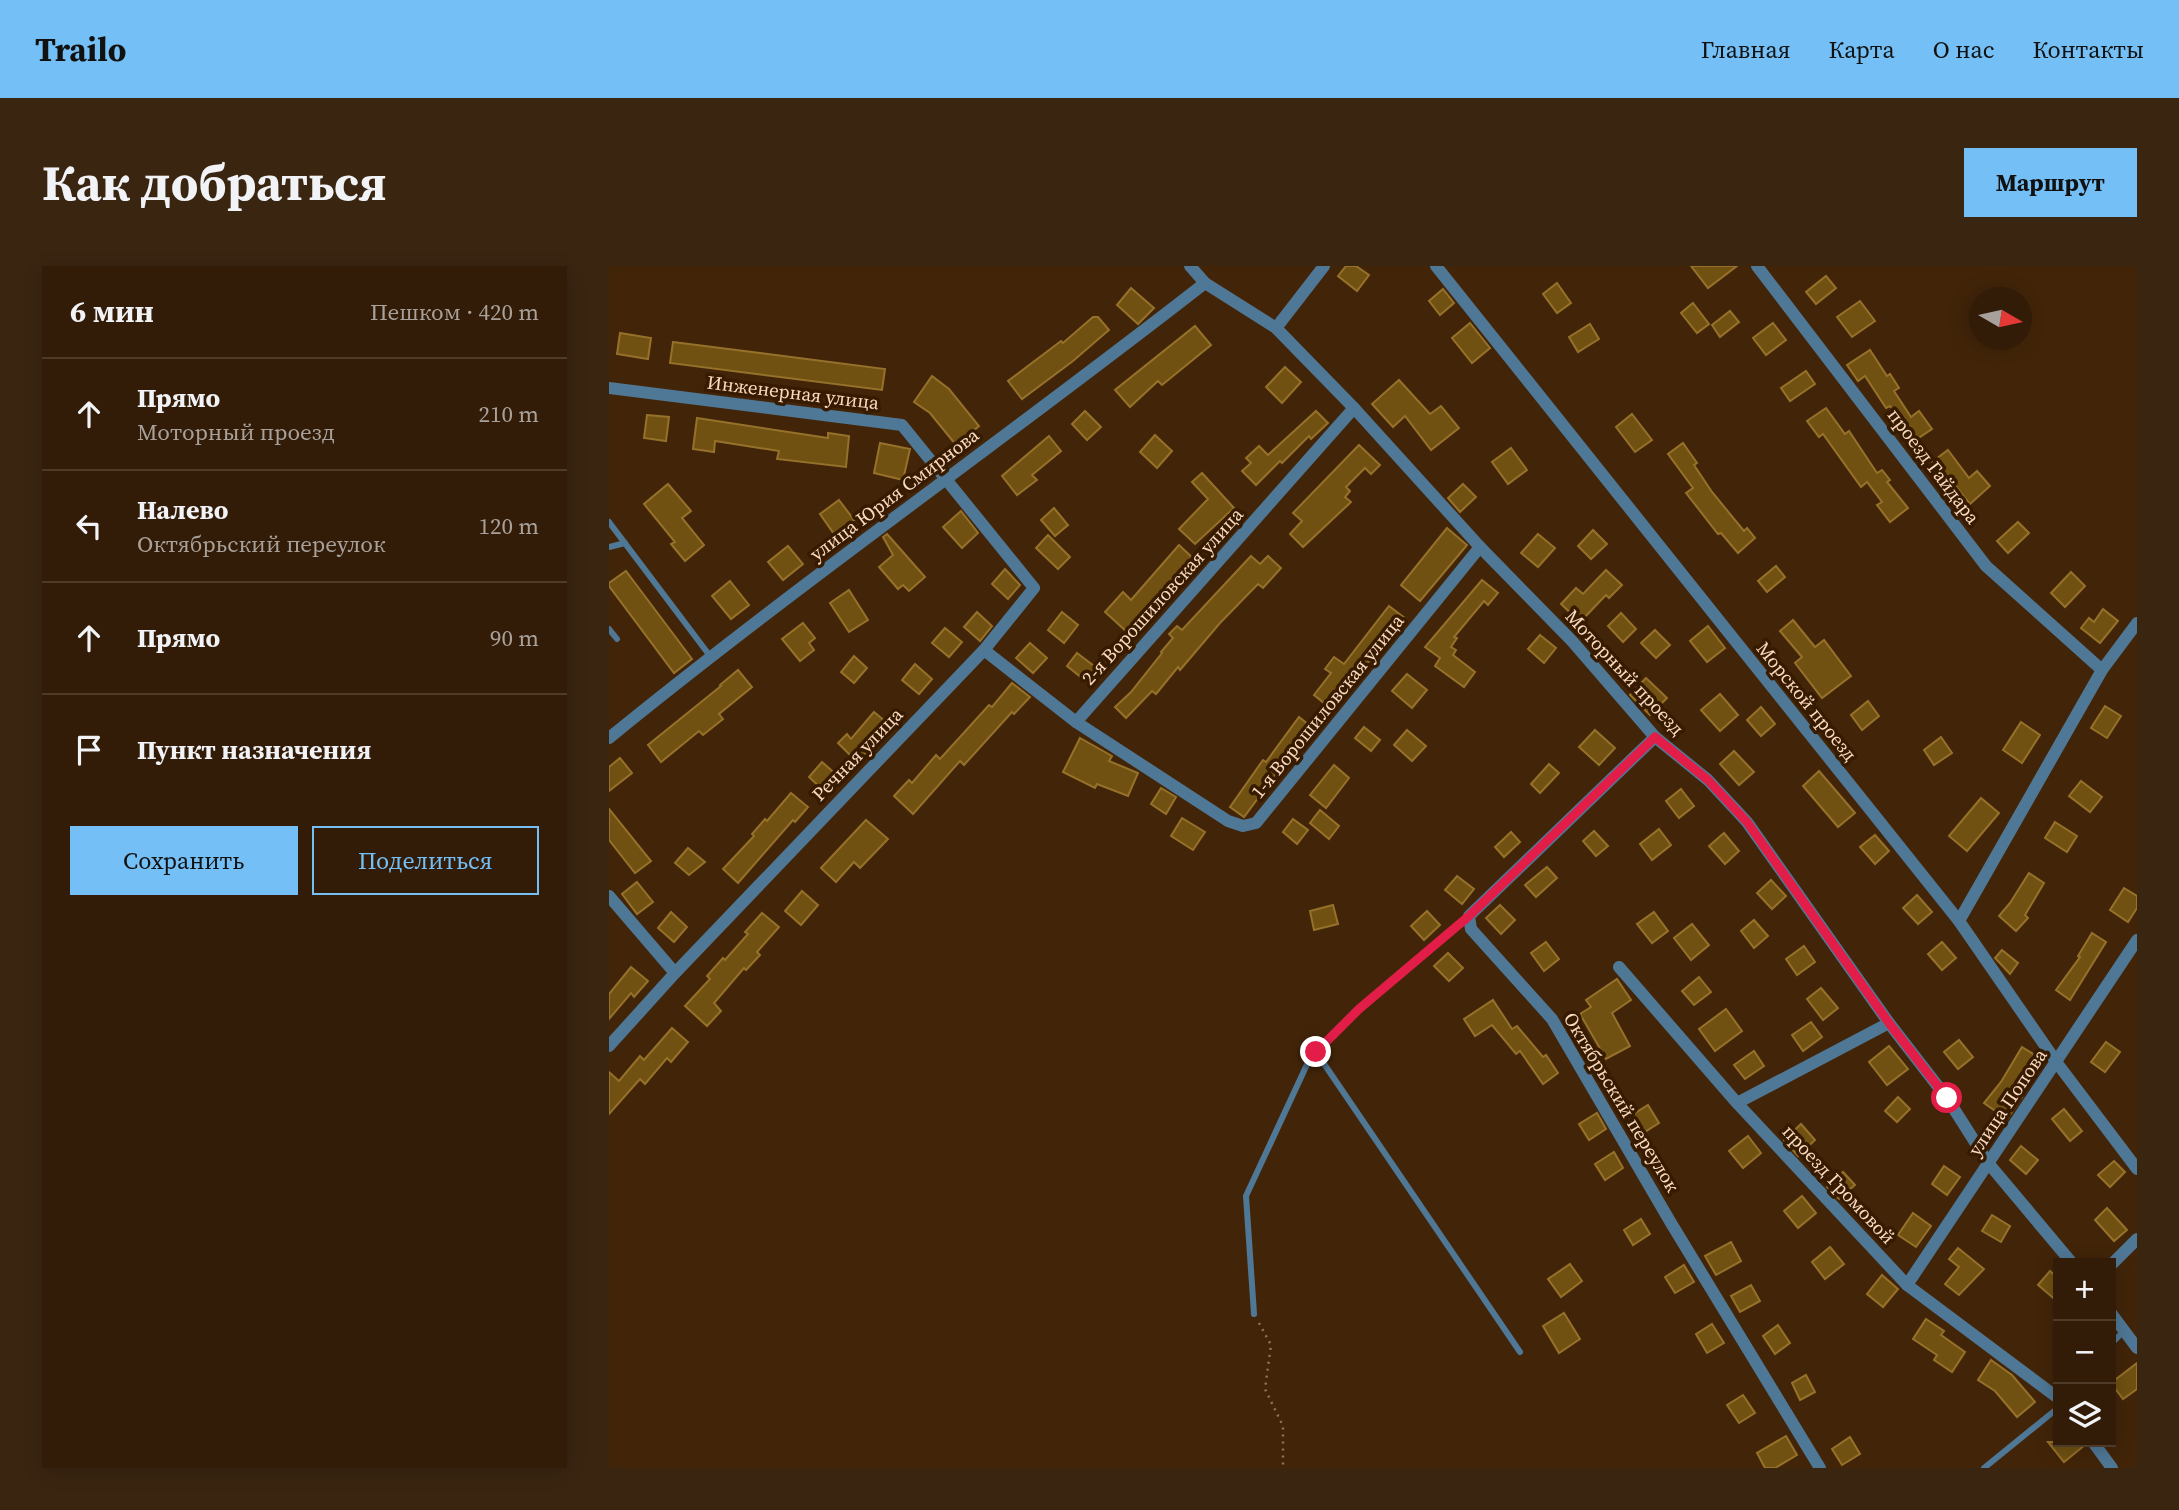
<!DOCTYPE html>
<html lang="ru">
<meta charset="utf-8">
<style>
:root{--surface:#321c07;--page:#3a2511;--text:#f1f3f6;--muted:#a8a19b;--line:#4d3a28;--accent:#74c0f6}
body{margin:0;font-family:"Source Serif 4",serif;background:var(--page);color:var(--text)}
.controls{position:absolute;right:21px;bottom:21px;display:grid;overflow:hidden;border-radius:0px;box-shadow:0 4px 18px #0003}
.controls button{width:63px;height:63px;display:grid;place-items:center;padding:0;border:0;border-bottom:2px solid var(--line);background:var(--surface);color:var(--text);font:35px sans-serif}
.compass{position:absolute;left:1360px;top:21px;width:63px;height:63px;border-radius:50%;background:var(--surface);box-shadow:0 4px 18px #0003;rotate:99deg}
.stop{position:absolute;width:21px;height:21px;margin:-16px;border:5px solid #e11d48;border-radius:50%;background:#fff}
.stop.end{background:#e11d48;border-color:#fff;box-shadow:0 2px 7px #0008}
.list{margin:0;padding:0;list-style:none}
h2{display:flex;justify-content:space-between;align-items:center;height:91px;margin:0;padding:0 28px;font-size:30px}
h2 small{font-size:23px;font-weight:400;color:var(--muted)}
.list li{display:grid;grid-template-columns:46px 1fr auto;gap:21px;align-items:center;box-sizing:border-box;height:112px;padding:0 28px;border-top:2px solid var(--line)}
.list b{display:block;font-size:26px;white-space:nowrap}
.list p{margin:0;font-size:23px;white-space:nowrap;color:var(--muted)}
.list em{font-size:23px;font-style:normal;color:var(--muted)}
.actions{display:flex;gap:14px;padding:21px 28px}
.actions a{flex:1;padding:16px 0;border:2px solid var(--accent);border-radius:0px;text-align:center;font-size:24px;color:var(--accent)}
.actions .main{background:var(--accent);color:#111}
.icon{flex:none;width:38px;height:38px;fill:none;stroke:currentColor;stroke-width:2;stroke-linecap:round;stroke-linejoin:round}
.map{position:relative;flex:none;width:1528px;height:1202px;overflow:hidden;border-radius:0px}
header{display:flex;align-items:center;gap:42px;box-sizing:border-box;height:98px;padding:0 35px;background:var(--accent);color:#111}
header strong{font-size:33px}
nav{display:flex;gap:38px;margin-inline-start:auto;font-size:24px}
.intro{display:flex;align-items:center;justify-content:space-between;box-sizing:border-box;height:168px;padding:0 42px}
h1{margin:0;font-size:49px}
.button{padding:18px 32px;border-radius:0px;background:var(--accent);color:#111;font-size:24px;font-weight:700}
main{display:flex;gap:42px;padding:0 42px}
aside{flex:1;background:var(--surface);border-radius:0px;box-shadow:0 4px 18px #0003}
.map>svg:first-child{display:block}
.building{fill:#705112;stroke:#96712a;stroke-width:2}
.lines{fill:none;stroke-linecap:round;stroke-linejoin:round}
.path{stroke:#917358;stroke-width:2.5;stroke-dasharray:2 5;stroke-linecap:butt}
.service{stroke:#4f7896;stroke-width:6}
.minor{stroke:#4f7896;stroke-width:12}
.route{stroke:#e11d48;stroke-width:9}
.labels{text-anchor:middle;stroke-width:7;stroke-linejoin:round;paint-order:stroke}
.street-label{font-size:19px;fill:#fadac0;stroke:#371b00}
</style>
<header>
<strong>Trailo</strong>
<nav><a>Главная</a><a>Карта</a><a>О нас</a><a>Контакты</a></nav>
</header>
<div class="intro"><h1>Как добраться</h1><a class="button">Маршрут</a></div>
<main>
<aside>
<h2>6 мин<small>Пешком · 420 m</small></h2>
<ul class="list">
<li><svg class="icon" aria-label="ahead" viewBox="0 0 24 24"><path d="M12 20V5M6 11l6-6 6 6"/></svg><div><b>Прямо</b><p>Моторный проезд</p></div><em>210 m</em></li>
<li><svg class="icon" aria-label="left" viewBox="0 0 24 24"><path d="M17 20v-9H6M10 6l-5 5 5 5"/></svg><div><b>Налево</b><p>Октябрьский переулок</p></div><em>120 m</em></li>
<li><svg class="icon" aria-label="ahead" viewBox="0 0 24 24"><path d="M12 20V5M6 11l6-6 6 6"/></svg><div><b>Прямо</b></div><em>90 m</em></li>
<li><svg class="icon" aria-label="arrive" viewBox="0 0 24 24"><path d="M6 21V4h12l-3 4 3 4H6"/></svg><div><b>Пункт назначения</b></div></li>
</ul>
<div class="actions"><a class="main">Сохранить</a><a>Поделиться</a></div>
</aside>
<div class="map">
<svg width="1528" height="1202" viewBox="0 0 1528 1202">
<rect width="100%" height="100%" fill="#422509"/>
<!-- building -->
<g class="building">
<polygon points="737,0 747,0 760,9 748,25 729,10"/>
<polygon points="1082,0 1128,0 1099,22"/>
<polygon points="1217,10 1227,22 1207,38 1197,26"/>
<polygon points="948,17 962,37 948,47 934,28"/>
<polygon points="522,22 545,42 529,58 508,39"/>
<polygon points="834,23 845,37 831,49 820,35"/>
<polygon points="1251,35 1266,55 1243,71 1228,51"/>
<polygon points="1084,37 1100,58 1088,67 1072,47"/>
<polygon points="1121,45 1130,56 1111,71 1103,59"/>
<polygon points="484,51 489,51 500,64 464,95 413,133 399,115 452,75 454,77"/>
<polygon points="861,57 881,82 863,97 843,72"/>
<polygon points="1164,57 1177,74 1157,89 1144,72"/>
<polygon points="981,58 990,73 969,86 960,71"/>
<polygon points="586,60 602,79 553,119 549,115 521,141 506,124"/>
<polygon points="11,67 42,72 39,93 8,88"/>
<polygon points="64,76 276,103 273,124 61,97"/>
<polygon points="1261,84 1278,110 1281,108 1290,122 1285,125 1302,151 1310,145 1323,163 1305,175 1281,140 1277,142 1256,110 1249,115 1238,99"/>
<polygon points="676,101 692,116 673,137 657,121"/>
<polygon points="1197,105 1206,118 1181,135 1172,122"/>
<polygon points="323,110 340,123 370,160 347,179 321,147 305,136"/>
<polygon points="790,114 821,148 832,140 850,162 822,184 796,150 784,161 763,138"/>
<polygon points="1217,142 1236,168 1240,165 1268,207 1273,204 1281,214 1278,216 1299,242 1281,256 1268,239 1273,236 1258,216 1252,221 1214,168 1210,171 1198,155"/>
<polygon points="476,145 492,161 478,174 463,158"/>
<polygon points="707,145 719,157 702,173 700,170 673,197 671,195 647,219 633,205 642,197 637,192 650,180 659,189"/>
<polygon points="1023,148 1043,174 1026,186 1007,161"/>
<polygon points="38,149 60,151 57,175 35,172"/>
<polygon points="88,152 219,172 219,167 240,170 237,201 168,193 170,185 106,175 105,186 84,183"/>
<polygon points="546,169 563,185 548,202 531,186"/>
<polygon points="440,170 452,185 423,209 428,214 408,229 393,210"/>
<polygon points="271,177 301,183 294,214 265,207"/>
<polygon points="1074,177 1088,197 1085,199 1103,226 1135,265 1138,262 1146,272 1129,287 1112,267 1109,268 1077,227 1084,222 1059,188"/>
<polygon points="750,179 771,199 762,208 756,202 737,221 741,225 736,231 742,236 694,281 681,268 693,255 684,247"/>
<polygon points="902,182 918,204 899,218 883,196"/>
<polygon points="1339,184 1360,212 1368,205 1381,220 1361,238 1345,218 1342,220 1323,196"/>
<polygon points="593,207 625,242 586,278 570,263 599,233 583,216"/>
<polygon points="59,218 82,245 73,252 95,279 76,295 62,278 66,276 35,238"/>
<polygon points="854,218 867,231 851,246 839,232"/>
<polygon points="230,234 245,254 225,268 211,248"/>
<polygon points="445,242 459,259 446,270 432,254"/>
<polygon points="352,245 369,267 353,282 334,261"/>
<polygon points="1409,256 1420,267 1399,287 1388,275"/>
<polygon points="838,262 858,279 811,335 792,319"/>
<polygon points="984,264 998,278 982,293 969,280"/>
<polygon points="278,268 316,311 300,325 294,319 289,323 270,301 284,289 274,271"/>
<polygon points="929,268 946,282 929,301 912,287"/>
<polygon points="439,269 461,291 449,303 427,282"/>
<polygon points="570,279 587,295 565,318 562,315 518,366 496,346 514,326 522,334"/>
<polygon points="179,280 194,298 174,314 159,296"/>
<polygon points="642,290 651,298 659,290 672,302 654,322 649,318 611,357 571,404 569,401 547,428 543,425 517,452 506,441 522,426 553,387 552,386 564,372 560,368 568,360 573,364"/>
<polygon points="1167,300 1176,311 1158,326 1149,315"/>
<polygon points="396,303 411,319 399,333 383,318"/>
<polygon points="997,304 1013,319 1000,332 997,329 971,356 952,338 967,322 974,328"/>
<polygon points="17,305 83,393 65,407 0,320 0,317"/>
<polygon points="1462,306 1476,320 1456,341 1442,327"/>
<polygon points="873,314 889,327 879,339 875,335 845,371 848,372 842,381 847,384 844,389 866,406 855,421 826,400 831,392 816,381"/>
<polygon points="121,315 140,339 122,353 103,330"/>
<polygon points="240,324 259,354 240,366 221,337"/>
<polygon points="780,340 797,353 720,441 705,429 722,407 716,403 725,391 735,398"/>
<polygon points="1494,343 1509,355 1491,377 1472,362 1480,352 1485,356"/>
<polygon points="368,346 383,360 371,375 355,361"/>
<polygon points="453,346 469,359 455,377 439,364"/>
<polygon points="1012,347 1027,363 1014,376 999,360"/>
<polygon points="1184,354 1206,381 1215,374 1242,410 1213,432 1186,397 1193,391 1171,365"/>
<polygon points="194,357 206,372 200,377 205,384 191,395 173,373"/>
<polygon points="1099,360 1116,382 1098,396 1081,375"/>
<polygon points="336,362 353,376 340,391 323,377"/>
<polygon points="1046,364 1061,379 1047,392 1032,377"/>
<polygon points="931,369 947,382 935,397 919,383"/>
<polygon points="421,377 438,392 424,407 407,392"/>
<polygon points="468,387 489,403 478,416 458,400"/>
<polygon points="245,390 258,402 245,417 232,406"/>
<polygon points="306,398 323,413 310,428 293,414"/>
<polygon points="129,404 143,421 110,448 114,453 94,469 90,465 52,496 39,479 112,420 111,419"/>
<polygon points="798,408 818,424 803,442 783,425"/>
<polygon points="1037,412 1058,432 1041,449 1021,429"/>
<polygon points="403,417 421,431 405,448 403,446 355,499 351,495 304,548 285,530 300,514 303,517 327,489 331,493 380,439 383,441"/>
<polygon points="1111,428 1129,449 1111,465 1092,444"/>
<polygon points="1259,435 1270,450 1253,464 1242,449"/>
<polygon points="1496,440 1512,450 1498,472 1482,462"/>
<polygon points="1152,441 1166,458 1152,470 1138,454"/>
<polygon points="265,446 282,460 248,496 229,477 238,468 242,473"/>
<polygon points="690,451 705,463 684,491 681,489 635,551 621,541 654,494 657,496"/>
<polygon points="1412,456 1431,469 1413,497 1394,484"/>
<polygon points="755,461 771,474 762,485 746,472"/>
<polygon points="798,464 817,480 803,495 785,479"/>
<polygon points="986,464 1006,482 990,499 970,481"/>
<polygon points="1332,471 1343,487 1325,499 1315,484"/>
<polygon points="471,472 503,490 500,495 529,507 519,530 488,518 486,522 454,506"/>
<polygon points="1125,485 1145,506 1130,519 1111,498"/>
<polygon points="11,492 23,507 0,525 0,501"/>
<polygon points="213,496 229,510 216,526 200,511"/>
<polygon points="940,498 950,507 931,527 922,518"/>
<polygon points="725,499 740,512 717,542 701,529"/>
<polygon points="1210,505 1246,547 1229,561 1194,520"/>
<polygon points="1472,515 1493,531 1481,546 1460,530"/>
<polygon points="552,522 567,531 557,548 542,538"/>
<polygon points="1072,523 1085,540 1070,552 1057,535"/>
<polygon points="182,527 199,541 186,556 184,554 129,617 114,603 145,570 143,568 156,553 158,555"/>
<polygon points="1372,532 1390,547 1358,585 1340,570"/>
<polygon points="0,543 42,595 26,607 0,574"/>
<polygon points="711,544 730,560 720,573 701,557"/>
<polygon points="573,552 596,566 584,584 562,570"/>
<polygon points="684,553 699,564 688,578 674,566"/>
<polygon points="257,554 279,573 251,602 245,596 227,616 212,602"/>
<polygon points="1446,556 1468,570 1458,586 1436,572"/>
<polygon points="1050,563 1062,579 1043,594 1031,578"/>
<polygon points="985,565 999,580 987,590 974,575"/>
<polygon points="902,566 911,576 895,591 886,581"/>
<polygon points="1115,567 1130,585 1116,598 1100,580"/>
<polygon points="1266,569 1280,585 1266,598 1251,581"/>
<polygon points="79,582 96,596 80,609 66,597"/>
<polygon points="938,601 948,612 927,631 916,619"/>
<polygon points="1420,607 1435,617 1416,649 1419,652 1407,665 1390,650 1401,637"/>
<polygon points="848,610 865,623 853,638 836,624"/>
<polygon points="1162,614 1177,630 1163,643 1148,627"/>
<polygon points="28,616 44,636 28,648 13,628"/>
<polygon points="1515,622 1528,630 1528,642 1519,656 1501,644"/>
<polygon points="193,625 209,639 192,659 176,645"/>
<polygon points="1308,629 1323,646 1309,658 1294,642"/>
<polygon points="724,639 729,658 705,664 701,645"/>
<polygon points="891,639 906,654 892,668 877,652"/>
<polygon points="818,645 831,659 815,674 802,660"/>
<polygon points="62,646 78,661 65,676 49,662"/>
<polygon points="1045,646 1059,665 1043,677 1028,658"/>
<polygon points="153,647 170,661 148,686 151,689 137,704 135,702 105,737 112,745 98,760 76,740 101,713 98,710 114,692 116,694 139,668 136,666"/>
<polygon points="1145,654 1159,670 1145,682 1132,665"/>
<polygon points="1083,658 1100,679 1082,694 1065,672"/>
<polygon points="1483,667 1497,676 1461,734 1447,724 1471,691 1469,690"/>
<polygon points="937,676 950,693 935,705 922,687"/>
<polygon points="1333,676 1347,692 1333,704 1319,688"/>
<polygon points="1195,680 1206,696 1188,709 1177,693"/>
<polygon points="1393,684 1409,697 1401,708 1386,692"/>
<polygon points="839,687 854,702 840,715 825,700"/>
<polygon points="22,701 39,715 25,731 22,727 0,753 0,728"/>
<polygon points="1090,711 1102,726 1085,739 1073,725"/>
<polygon points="1008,713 1022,734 1003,747 1021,780 997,793 971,748 982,741 977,734"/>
<polygon points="1212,722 1229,742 1214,754 1198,733"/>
<polygon points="884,734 903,763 908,760 934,791 937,789 949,807 934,818 911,785 907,788 883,759 866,770 855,753"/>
<polygon points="1117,743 1133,765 1106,785 1090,763"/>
<polygon points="1202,756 1213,771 1194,785 1183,769"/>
<polygon points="63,762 79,776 62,796 58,792 36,818 31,813 0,848 0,806 10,815 31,790 35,794"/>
<polygon points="1350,774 1364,791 1349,803 1335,786"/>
<polygon points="1497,776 1511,786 1496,806 1482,796"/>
<polygon points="1280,780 1299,803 1278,819 1260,796"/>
<polygon points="1413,781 1429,791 1407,827 1413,831 1398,853 1375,837 1392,816"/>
<polygon points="1145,785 1155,800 1136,813 1125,799"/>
<polygon points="1289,831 1301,843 1288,856 1276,845"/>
<polygon points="1039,839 1050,857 1034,867 1023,849"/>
<polygon points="1455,843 1473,865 1461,875 1443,853"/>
<polygon points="988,847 997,863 980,874 970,858"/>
<polygon points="1192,858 1206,874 1189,890 1175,874"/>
<polygon points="1139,870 1152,887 1134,902 1120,885"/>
<polygon points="1412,880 1429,894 1417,908 1401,894"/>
<polygon points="1005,886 1014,902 996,914 986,898"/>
<polygon points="1505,895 1516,906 1501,921 1489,909"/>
<polygon points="1335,900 1351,911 1338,929 1323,918"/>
<polygon points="1234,906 1246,919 1230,933 1218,921"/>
<polygon points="1193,930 1207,947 1189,962 1175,945"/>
<polygon points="1498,942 1518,964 1505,975 1486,954"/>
<polygon points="1304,947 1322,960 1307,981 1289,969"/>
<polygon points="1383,949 1401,960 1392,976 1373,965"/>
<polygon points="1032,953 1041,968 1024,979 1015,964"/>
<polygon points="1122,976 1132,995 1107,1009 1096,990"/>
<polygon points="1221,981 1235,998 1216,1013 1203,996"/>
<polygon points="1349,982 1375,1003 1350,1029 1336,1018 1350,1001 1340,993"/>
<polygon points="961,998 973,1015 952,1031 939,1013"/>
<polygon points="1075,999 1085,1016 1066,1027 1056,1011"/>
<polygon points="1441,1005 1449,1012 1449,1036 1429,1019"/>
<polygon points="1273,1009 1289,1023 1274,1041 1258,1028"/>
<polygon points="1142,1019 1151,1035 1131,1046 1122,1030"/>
<polygon points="955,1047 971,1073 950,1087 934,1060"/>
<polygon points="1317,1053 1335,1065 1332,1069 1356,1086 1343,1106 1325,1094 1328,1089 1304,1073"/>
<polygon points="1103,1058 1115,1077 1098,1087 1087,1068"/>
<polygon points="1169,1059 1181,1077 1166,1088 1154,1070"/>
<polygon points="1382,1094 1403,1109 1426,1136 1408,1151 1386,1125 1369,1114"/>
<polygon points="1528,1097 1528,1123 1514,1133 1502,1117"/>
<polygon points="1197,1109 1206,1126 1191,1134 1183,1117"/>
<polygon points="1134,1129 1146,1147 1130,1157 1118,1139"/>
<polygon points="1177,1170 1188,1189 1166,1202 1156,1202 1148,1187"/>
<polygon points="1241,1171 1251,1188 1233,1199 1223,1183"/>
<polygon points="1439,1176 1475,1176 1476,1179 1455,1196"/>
</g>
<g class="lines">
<!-- path -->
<polyline class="path" points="650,1057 662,1079 656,1123 674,1160 674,1202"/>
<!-- service -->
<g class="service">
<polyline points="0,256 101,390"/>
<polyline points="0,281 16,277"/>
<polyline points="0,363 8,373"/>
<polyline points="707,786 911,1086"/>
<polyline points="645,1048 637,930 701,792 750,743 860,650"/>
<polyline points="1502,1078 1515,1065"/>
<polyline points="1375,1202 1449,1142"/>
</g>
<!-- minor -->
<g class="minor">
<polyline points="581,0 596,17 667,62 745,142 871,281 963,375 1046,471 1099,514 1138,556 1280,757 1338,832 1380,898 1463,997"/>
<polyline points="827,0 1350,655 1448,797 1528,903"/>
<polyline points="1148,0 1377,300 1493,404"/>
<polyline points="667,62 715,0"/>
<polyline points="0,122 293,159 425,322 375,384 66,707 0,780"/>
<polyline points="375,384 467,456 745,142"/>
<polyline points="467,456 619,555 634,560 647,557 871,281"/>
<polyline points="1046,471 860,650 862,663 943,753 1062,957 1211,1202"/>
<path d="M0,472C194,314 399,171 596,17"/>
<polyline points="0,630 66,707"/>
<polyline points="1350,655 1493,404 1528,357"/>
<polyline points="1010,701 1128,837 1298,1019 1449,1132"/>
<polyline points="1128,837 1280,757"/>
<polyline points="1502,999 1528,973"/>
<polyline points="1298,1019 1528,674"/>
<polyline points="1502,1047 1528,1082"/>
<polyline points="1484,1176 1503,1202"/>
</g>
</g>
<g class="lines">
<!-- route -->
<polyline class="route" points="707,786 750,743 860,650 1046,471 1099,514 1138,556 1280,757 1338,832"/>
</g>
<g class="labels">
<!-- street labels -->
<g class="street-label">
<text transform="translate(184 126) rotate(7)" y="7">Инженерная улица</text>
<text transform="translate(1325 200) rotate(53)" y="7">проезд Гайдара</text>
<text transform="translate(285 228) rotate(-37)" y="7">улица Юрия Смирнова</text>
<text transform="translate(553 330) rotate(-48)" y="7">2-я Ворошиловская улица</text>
<text transform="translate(1016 406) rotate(47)" y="7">Моторный проезд</text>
<text transform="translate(1198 435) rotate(51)" y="7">Морской проезд</text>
<text transform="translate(718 440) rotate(-51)" y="7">1-я Ворошиловская улица</text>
<text transform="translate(248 488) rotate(-46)" y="7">Речная улица</text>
<text transform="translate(1013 836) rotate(59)" y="7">Октябрьский переулок</text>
<text transform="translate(1398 836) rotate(-56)" y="7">улица Попова</text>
<text transform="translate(1230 918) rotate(47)" y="7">проезд Громовой</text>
</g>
</g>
</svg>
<div class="controls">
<button>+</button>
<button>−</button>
<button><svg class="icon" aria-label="layers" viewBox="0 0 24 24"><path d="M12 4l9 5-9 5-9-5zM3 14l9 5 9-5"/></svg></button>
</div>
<svg class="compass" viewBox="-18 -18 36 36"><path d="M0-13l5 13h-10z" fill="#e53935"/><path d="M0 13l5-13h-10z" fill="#a8a19b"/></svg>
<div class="stop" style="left:1338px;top:832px"></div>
<div class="stop end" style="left:707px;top:786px"></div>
</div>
</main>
